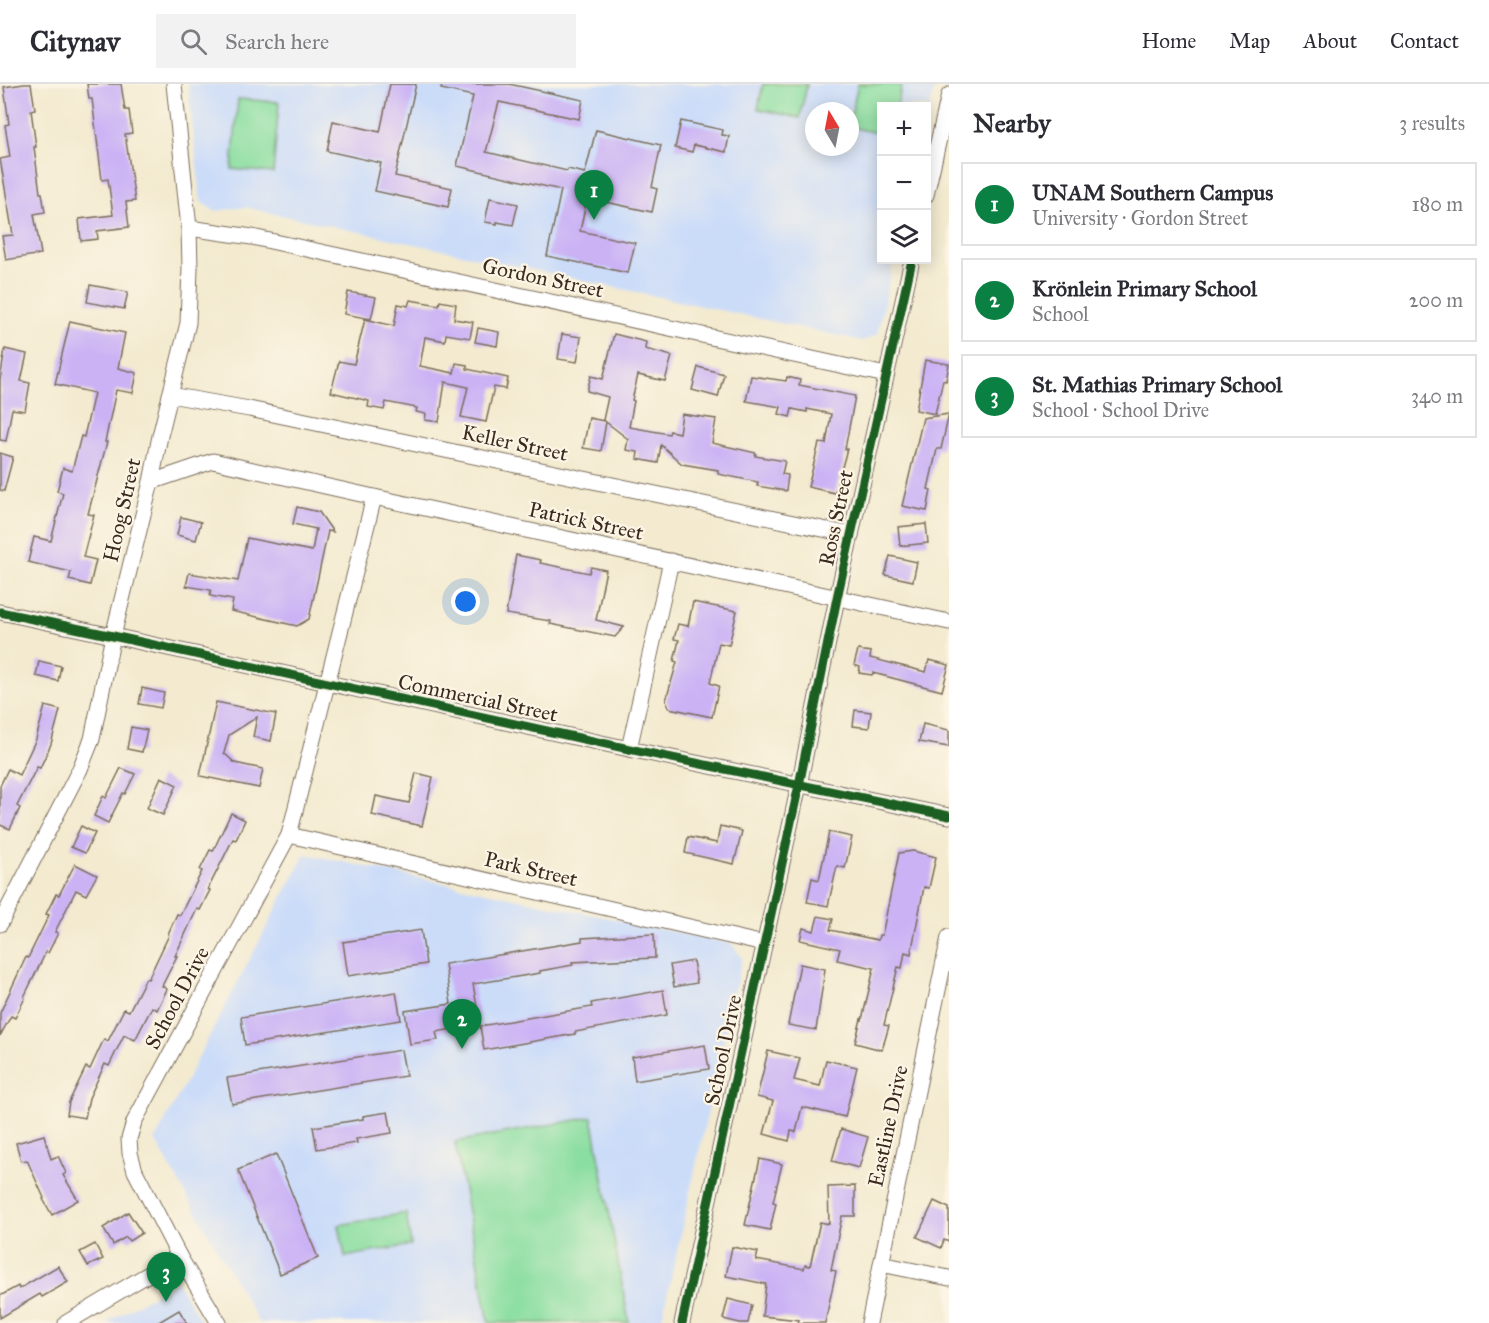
<!DOCTYPE html>
<meta charset="utf-8">
<style>
:root{--surface:#fff;--page:#f2f2f3;--text:#2b2b33;--muted:#7c7c81;--line:#e1e1e2;--accent:#0b8043}
body{margin:0;font-family:"IM FELL Great Primer",serif;background:var(--page);color:var(--text)}
.controls{position:absolute;right:18px;top:18px;display:grid;overflow:hidden;border-radius:0px;box-shadow:0 3px 15px #0003}
.controls button{width:54px;height:54px;display:grid;place-items:center;padding:0;border:0;border-bottom:2px solid var(--line);background:var(--surface);color:var(--text);font:30px sans-serif}
.compass{position:absolute;left:805px;top:18px;width:54px;height:54px;border-radius:50%;background:var(--surface);box-shadow:0 3px 15px #0003;rotate:350deg}
.you{position:absolute;left:466px;top:518px;width:21px;height:21px;margin:-15px;border:4px solid #fff;border-radius:50%;background:#1a73e8;box-shadow:0 0 0 9px #1a73e833}
.badge{display:grid;place-items:center;width:39px;height:39px;border-radius:50%;background:var(--accent);color:#fff;font-size:20px;font-weight:700}
.pin{position:absolute;translate:-50% -50px;filter:drop-shadow(0 2px 3px #0008)}
.pin::after{content:'';position:absolute;top:32px;width:21px;height:18px;background:inherit;clip-path:polygon(0 0,100% 0,50% 100%)}
.list{margin:0;padding:0;list-style:none}
h2{display:flex;justify-content:space-between;align-items:center;height:78px;margin:0;padding:0 24px;font-size:26px}
h2 small{font-size:20px;font-weight:400;color:var(--muted)}
.list li{display:grid;grid-template-columns:39px 1fr auto;gap:18px;align-items:center;box-sizing:border-box;height:84px;margin:0 12px 12px;padding:0 12px;border:2px solid var(--line);border-radius:0px}
.list b{display:block;font-size:22px;white-space:nowrap}
.list p{margin:0;font-size:20px;white-space:nowrap;color:var(--muted)}
.list em{font-size:20px;font-style:normal;color:var(--muted)}
.icon{flex:none;width:33px;height:33px;fill:none;stroke:currentColor;stroke-width:2;stroke-linecap:round;stroke-linejoin:round}
.map{position:relative;flex:none;width:949px;height:1239px;overflow:hidden}
header{display:flex;align-items:center;gap:36px;box-sizing:border-box;height:84px;padding:0 30px;background:var(--surface);border-bottom:2px solid var(--line)}
header strong{font-size:28px}
nav{display:flex;gap:33px;margin-inline-start:auto;font-size:21px}
.search{width:420px;height:54px;background:var(--page);display:flex;align-items:center;gap:15px;box-sizing:border-box;padding:0 21px;border-radius:0px;color:var(--muted);font-size:22px}
main{display:flex}
aside{flex:1;background:var(--surface)}
.map>svg:first-child{display:block}
.built{fill:#cbdcf9;fill-rule:evenodd}
.green{fill:#8adea1;stroke:#628460;stroke-width:1.5}
.building{fill:#cab2f5}
.lines{fill:none;stroke-linecap:round;stroke-linejoin:round}
.street-casing{stroke:#7b6d5c;stroke-width:17}
.street{stroke:#fff;stroke-width:15}
.cycleway-casing{stroke:#fcf5e5;stroke-width:13}
.cycleway{stroke:#1b5e20;stroke-width:9}
.labels{text-anchor:middle;stroke-width:4.5;stroke-linejoin:round;paint-order:stroke}
.street-label{font-size:21px;fill:#3b2a1e;stroke:#fcf5e5}
</style>
<header>
<strong>Citynav</strong>
<div class="search"><svg class="icon" aria-label="search" viewBox="0 0 24 24"><circle cx="10" cy="10" r="6"/><path d="M15 15l6 6"/></svg>Search here</div>
<nav><a>Home</a><a>Map</a><a>About</a><a>Contact</a></nav>
</header>
<main>
<div class="map">
<svg width="949" height="1239" viewBox="0 0 949 1239">
<rect width="100%" height="100%" fill="#fcf5e5"/>
<filter id="ink" filterUnits="userSpaceOnUse"><feTurbulence type="fractalNoise" baseFrequency=".0167" numOctaves="2"/><feDisplacementMap in="SourceGraphic" scale="12" xChannelSelector="R" yChannelSelector="G"/><feConvolveMatrix kernelMatrix="1 2 1 2 8 2 1 2 1" color-interpolation-filters="sRGB"/></filter>
<filter id="wash" filterUnits="userSpaceOnUse"><feTurbulence type="fractalNoise" baseFrequency=".008" numOctaves="4" result="noise"/><feDisplacementMap in="SourceGraphic" scale="24" xChannelSelector="R" yChannelSelector="G"/><feGaussianBlur stdDeviation="1.35" result="paint"/><feColorMatrix in="noise" values="0 0 0 0 0 0 0 0 0 0 0 0 0 0 0 0 0 1.4 0 .05"/><feComposite in="paint" operator="in"/></filter>
<g filter="url(#wash)">
<rect width="100%" height="100%" fill="#f3eacf"/>
<!-- built -->
<g class="built">
<path d="M188,0H935L927,36L926,22H882V176H894L877,250L863,257L262,127L246,123L214,127L201,118ZM814,27H850V63H814Z"/>
<polygon points="305,770 732,860 742,874 661,1239 259,1239 155,1056"/>
<polygon points="177,1197 202,1239 106,1239"/>
</g>
<!-- green -->
<g class="green">
<polygon points="763,0 807,0 800,34 758,25"/>
<polygon points="858,0 902,0 897,22 882,22 881,50 850,43 850,36"/>
<polygon points="238,15 279,18 273,89 232,85"/>
<polygon points="592,1033 629,1239 489,1239 455,1058"/>
<polygon points="406,1129 411,1161 345,1173 339,1141"/>
</g>
<g id="blocks">
<!-- building -->
<g class="building">
<polygon points="24,0 31,0 35,25 31,26 36,63 34,63 40,109 42,109 45,128 34,130 41,170 6,176 2,152 13,151 0,75 10,73 5,41 9,40 4,3"/>
<polygon points="87,0 121,0 125,26 129,26 132,49 125,50 135,117 126,118 129,143 97,147 98,155 81,157 79,135 113,131 108,95 102,96 92,15 89,15"/>
<polygon points="390,0 416,0 395,92 452,104 448,123 375,107 381,79 327,67 333,37 380,48"/>
<polygon points="442,0 509,0 583,16 579,35 499,18 486,68 567,87 568,85 585,89 596,46 661,61 652,103 657,105 652,128 587,114 580,147 635,159 628,189 547,172 561,106 457,82 473,12 441,5"/>
<polygon points="681,37 723,46 722,51 729,52 726,68 694,61 692,68 675,64"/>
<polygon points="490,114 518,120 513,141 497,138 497,140 485,138"/>
<polygon points="90,201 128,208 124,225 87,218"/>
<polygon points="348,208 376,213 371,235 344,230"/>
<polygon points="410,216 439,221 440,217 456,220 454,235 473,238 470,254 446,250 445,257 425,253 420,282 454,289 456,279 467,281 467,285 508,294 506,305 494,303 486,338 461,333 468,303 445,298 439,338 425,336 426,330 416,328 417,324 386,318 384,326 368,323 369,317 331,308 339,277 354,280 365,235 394,242 398,220 408,222"/>
<polygon points="70,237 125,249 118,284 137,289 133,309 116,306 105,358 107,358 88,430 94,431 83,473 96,476 90,501 69,496 71,488 28,478 34,453 51,457 63,409 57,407 63,384 72,387 81,352 84,353 94,309 55,300"/>
<polygon points="478,244 499,248 497,262 475,258"/>
<polygon points="562,250 581,253 577,278 558,275"/>
<polygon points="614,250 646,258 645,265 672,272 665,297 638,291 632,316 634,317 629,343 669,350 670,347 679,349 682,330 716,335 712,359 756,369 755,372 785,377 782,390 788,391 786,407 757,402 758,398 718,390 718,386 682,380 661,361 658,379 637,375 638,368 626,366 628,355 606,338 601,367 583,364 589,334 604,337 603,336 608,313 587,307 591,292 603,295"/>
<polygon points="5,265 27,270 21,297 30,299 25,327 12,325 6,357 0,356 0,296"/>
<polygon points="925,276 949,280 946,297 943,296 935,330 916,326"/>
<polygon points="698,283 724,290 718,313 692,306"/>
<polygon points="751,292 786,297 787,293 800,296 799,301 855,312 845,365 847,365 835,409 808,403 819,359 826,360 831,330 807,325 807,328 792,325 790,333 779,330 781,323 746,317"/>
<polygon points="949,330 941,365 937,365 928,405 931,406 927,427 902,422 923,334"/>
<polygon points="0,369 13,373 4,407 0,406"/>
<polygon points="297,423 319,428 333,448 328,447 309,535 297,542 231,527 233,516 210,512 211,506 186,502 189,489 238,497 247,454 312,467 316,445 293,440"/>
<polygon points="181,433 201,438 196,456 177,451"/>
<polygon points="926,440 928,459 900,462 898,443"/>
<polygon points="516,471 541,476 540,479 589,489 591,483 606,486 596,536 624,543 615,553 550,540 551,537 506,530"/>
<polygon points="890,472 917,478 913,497 885,491"/>
<polygon points="693,518 737,527 729,561 719,559 710,599 719,602 712,633 669,624 666,616 677,578 674,577 679,556 674,555 678,540 688,542"/>
<polygon points="858,566 871,568 870,574 926,588 929,576 949,581 942,607 873,589 872,591 859,589 860,583 854,581"/>
<polygon points="39,577 61,582 58,597 36,592"/>
<polygon points="142,604 164,609 161,624 139,620"/>
<polygon points="216,618 276,630 271,657 253,653 257,633 229,651 224,669 235,679 263,685 259,704 200,692"/>
<polygon points="45,622 60,626 51,660 40,684 37,683 17,722 20,724 10,745 0,741 0,702 8,685 19,691 36,655"/>
<polygon points="855,626 871,628 869,644 853,642"/>
<polygon points="923,640 949,646 949,663 919,658"/>
<polygon points="131,643 147,646 142,668 127,665"/>
<polygon points="121,684 135,690 125,710 123,709 108,739 94,732 103,712 106,714"/>
<polygon points="416,689 433,693 422,742 372,731 376,712 409,719"/>
<polygon points="161,693 177,701 163,731 147,724"/>
<polygon points="231,729 245,736 236,756 233,755 208,805 210,806 200,826 197,825 175,872 177,872 162,902 167,905 157,926 152,923 135,956 124,951 109,982 105,980 89,1014 85,1034 67,1031 69,1018 86,983 90,985 104,955 108,957 124,925 129,927 146,894 148,895 169,851 168,850 177,830 180,831 202,787 200,786 210,766 213,767"/>
<polygon points="81,742 95,749 85,769 71,763"/>
<polygon points="720,742 742,747 734,780 685,769 688,753 717,759"/>
<polygon points="829,748 852,753 845,784 837,782 828,822 807,818 812,794 819,796"/>
<polygon points="913,767 936,773 929,804 924,803 911,870 905,868 902,884 898,883 884,941 889,942 882,966 855,959 861,935 862,936 874,884 837,876 840,865 800,856 803,844 814,847 818,832 833,835 830,846 878,856 879,851 882,851 899,769"/>
<polygon points="75,780 97,791 86,811 76,806 55,848 58,849 48,869 46,868 24,913 25,914 15,934 11,932 0,952 0,929 26,873 28,874 49,831 46,830 56,810 59,811"/>
<polygon points="421,846 426,880 348,892 343,858"/>
<polygon points="654,850 655,874 572,878 573,881 540,887 540,889 473,900 480,940 436,948 438,956 410,960 405,927 451,920 445,880 582,857 582,854"/>
<polygon points="693,877 697,899 674,903 670,881"/>
<polygon points="800,880 825,885 816,946 788,941"/>
<polygon points="663,906 667,931 575,948 575,950 484,966 480,942 592,923 591,919"/>
<polygon points="396,908 401,936 245,961 241,933"/>
<polygon points="705,961 709,985 635,997 632,973"/>
<polygon points="401,966 406,992 232,1020 227,994"/>
<polygon points="768,967 800,974 794,996 820,1002 826,976 857,983 845,1033 802,1023 796,1048 791,1047 789,1057 764,1050 773,1017 757,1013"/>
<polygon points="388,1028 392,1049 356,1055 357,1059 317,1065 313,1043 363,1035 363,1032"/>
<polygon points="841,1045 868,1053 859,1084 832,1077"/>
<polygon points="44,1051 51,1075 58,1072 66,1089 63,1091 78,1116 52,1131 43,1115 44,1114 27,1076 21,1077 16,1059"/>
<polygon points="276,1070 318,1174 280,1190 238,1086"/>
<polygon points="760,1075 782,1080 773,1118 776,1119 770,1146 745,1141"/>
<polygon points="855,1102 855,1132 842,1132 831,1186 836,1187 825,1239 798,1239 799,1236 762,1232 766,1200 726,1192 732,1163 758,1168 756,1176 804,1185 805,1181 810,1182 820,1138 829,1140 828,1103"/>
<polygon points="934,1117 949,1124 949,1158 944,1156 941,1164 917,1153"/>
<polygon points="128,1128 142,1149 129,1157 126,1153 113,1161 103,1144"/>
<polygon points="95,1160 103,1175 88,1182 80,1168"/>
<polygon points="58,1182 68,1198 42,1213 40,1210 0,1234 0,1212 18,1202 19,1205"/>
<polygon points="728,1215 752,1221 748,1239 740,1239 723,1235"/>
<polygon points="179,1226 187,1239 157,1239"/>
</g>
</g>
</g>
<g filter="url(#ink)">
<use href="#blocks" fill-opacity="0" stroke="#7b6d5c" stroke-width="1.5"/>
<g class="lines">
<defs>
<g id="street">
<polyline points="926,111 949,11"/>
<polyline points="189,144 252,153 886,291"/>
<polyline points="170,311 249,325 851,451"/>
<polyline points="151,398 213,377 374,413 949,538"/>
<polyline points="0,528 113,552 629,665 949,732"/>
<polyline points="629,665 671,477"/>
<polyline points="289,751 764,860"/>
<polyline points="0,840 80,685 92,655 113,552 151,398 160,352 188,239 190,184 189,144 174,0"/>
<polyline points="881,1180 949,1194"/>
<polyline points="66,1239 179,1172"/>
<polyline points="219,1239 179,1172 135,1087 130,1069 129,1055 134,1038 289,751 374,413"/>
<polyline points="682,1239 799,701 837,514 912,176"/>
<polyline points="869,1239 949,853"/>
</g>
</defs>
<!-- street casing -->
<use href="#street" class="street-casing"/>
<!-- street -->
<use href="#street" class="street"/>
<defs>
<g id="cycleway">
<polyline points="0,528 113,552 629,665 949,732"/>
<polyline points="682,1239 799,701 837,514 912,176"/>
</g>
</defs>
<!-- cycleway casing -->
<use href="#cycleway" class="cycleway-casing"/>
<!-- cycleway -->
<use href="#cycleway" class="cycleway"/>
</g>
</g>
<g class="labels">
<!-- street labels -->
<g class="street-label">
<text transform="translate(543 194) rotate(12)" y="7">Gordon Street</text>
<text transform="translate(515 359) rotate(12)" y="7">Keller Street</text>
<text transform="translate(122 426) rotate(-77)" y="7">Hoog Street</text>
<text transform="translate(836 434) rotate(-78)" y="7">Ross Street</text>
<text transform="translate(586 437) rotate(12)" y="7">Patrick Street</text>
<text transform="translate(478 614) rotate(12)" y="7">Commercial Street</text>
<text transform="translate(531 785) rotate(13)" y="7">Park Street</text>
<text transform="translate(177 914) rotate(-62)" y="7">School Drive</text>
<text transform="translate(723 966) rotate(-78)" y="7">School Drive</text>
<text transform="translate(888 1042) rotate(-78)" y="7">Eastline Drive</text>
</g>
</g>
</svg>
<div class="controls">
<button>+</button>
<button>−</button>
<button><svg class="icon" aria-label="layers" viewBox="0 0 24 24"><path d="M12 4l9 5-9 5-9-5zM3 14l9 5 9-5"/></svg></button>
</div>
<svg class="compass" viewBox="-18 -18 36 36"><path d="M0-13l5 13h-10z" fill="#e53935"/><path d="M0 13l5-13h-10z" fill="#7c7c81"/></svg>
<div class="you"></div>
<div class="pin badge" style="left:594px;top:136px">1</div>
<div class="pin badge" style="left:462px;top:965px">2</div>
<div class="pin badge" style="left:166px;top:1218px">3</div>
</div>
<aside>
<h2>Nearby<small>3 results</small></h2>
<ul class="list">
<li><span class="badge">1</span><div><b>UNAM Southern Campus</b><p>University · Gordon Street</p></div><em>180 m</em></li>
<li><span class="badge">2</span><div><b>Krönlein Primary School</b><p>School</p></div><em>200 m</em></li>
<li><span class="badge">3</span><div><b>St. Mathias Primary School</b><p>School · School Drive</p></div><em>340 m</em></li>
</ul>
</aside>
</main>
